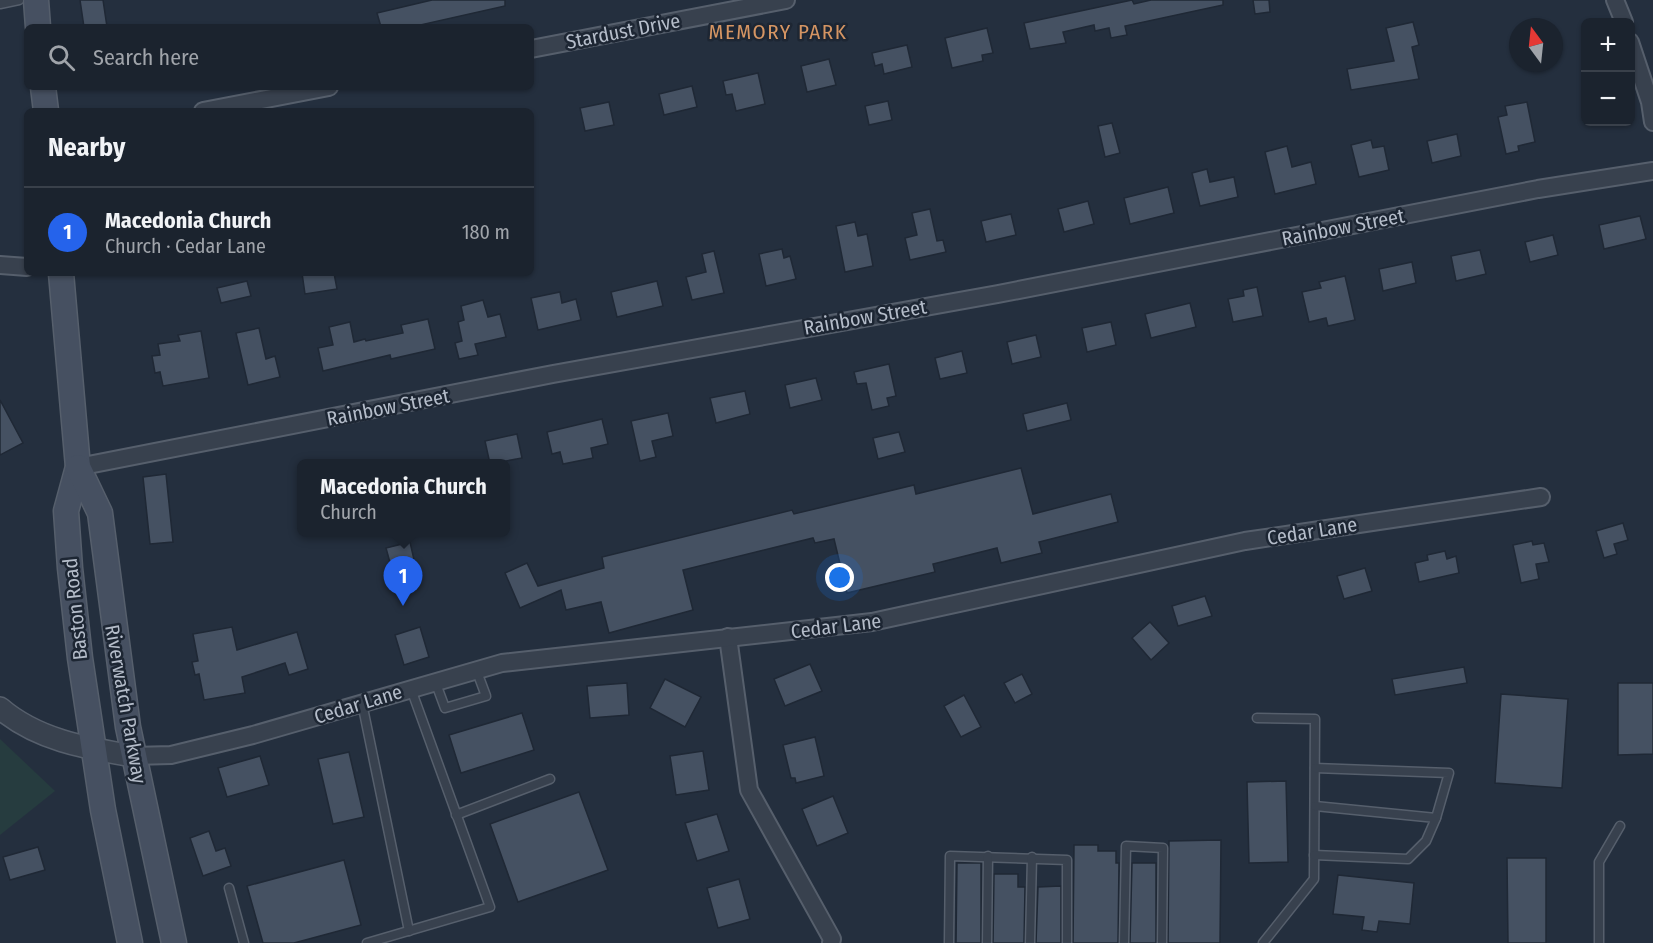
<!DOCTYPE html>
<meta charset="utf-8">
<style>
:root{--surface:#1b232e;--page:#242b36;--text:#f1f3f6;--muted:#a0a4aa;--line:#39404a;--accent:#2563eb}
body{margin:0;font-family:"Fira Sans Condensed",sans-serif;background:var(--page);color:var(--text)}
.controls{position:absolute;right:18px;top:18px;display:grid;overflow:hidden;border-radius:9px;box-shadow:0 2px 4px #0004}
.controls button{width:54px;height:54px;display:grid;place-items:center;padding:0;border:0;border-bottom:2px solid var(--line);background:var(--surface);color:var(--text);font:30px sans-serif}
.compass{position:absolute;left:1509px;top:18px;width:54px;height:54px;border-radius:50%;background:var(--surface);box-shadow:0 2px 4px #0004;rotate:345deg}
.you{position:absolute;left:840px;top:578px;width:21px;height:21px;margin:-15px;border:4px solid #fff;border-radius:50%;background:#1a73e8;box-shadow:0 0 0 9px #1a73e833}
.badge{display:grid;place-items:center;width:39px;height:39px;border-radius:50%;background:var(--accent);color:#fff;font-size:20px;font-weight:700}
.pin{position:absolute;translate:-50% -50px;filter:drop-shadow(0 2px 3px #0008)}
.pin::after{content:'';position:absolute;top:32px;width:21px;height:18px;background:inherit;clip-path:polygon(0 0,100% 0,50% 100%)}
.popup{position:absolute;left:297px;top:459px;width:213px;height:78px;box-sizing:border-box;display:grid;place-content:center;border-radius:9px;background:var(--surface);filter:drop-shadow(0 2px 4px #0005);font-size:20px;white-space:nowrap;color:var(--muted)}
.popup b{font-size:22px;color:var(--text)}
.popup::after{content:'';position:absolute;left:50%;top:100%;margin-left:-12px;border:12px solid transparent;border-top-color:var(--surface)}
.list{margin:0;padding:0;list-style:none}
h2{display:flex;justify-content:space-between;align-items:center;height:78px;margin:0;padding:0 24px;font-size:26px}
h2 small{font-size:20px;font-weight:400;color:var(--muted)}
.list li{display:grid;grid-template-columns:39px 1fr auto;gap:18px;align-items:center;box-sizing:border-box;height:90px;padding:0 24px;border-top:2px solid var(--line)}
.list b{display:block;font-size:22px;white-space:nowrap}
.list p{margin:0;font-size:20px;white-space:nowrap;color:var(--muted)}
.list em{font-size:20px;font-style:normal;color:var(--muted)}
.icon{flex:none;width:33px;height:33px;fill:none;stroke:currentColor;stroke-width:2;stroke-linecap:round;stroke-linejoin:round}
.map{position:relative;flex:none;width:1653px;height:943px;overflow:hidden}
.search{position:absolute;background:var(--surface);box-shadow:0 2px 4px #0004;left:24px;top:24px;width:510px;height:66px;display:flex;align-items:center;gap:15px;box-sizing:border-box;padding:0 21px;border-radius:9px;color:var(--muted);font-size:22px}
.panel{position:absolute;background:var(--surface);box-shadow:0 2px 4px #0004;left:24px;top:108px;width:510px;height:168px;border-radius:9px}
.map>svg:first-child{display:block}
.green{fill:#263c3f}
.building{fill:#455162;stroke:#1f2835;stroke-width:1.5}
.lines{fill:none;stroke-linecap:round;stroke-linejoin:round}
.service-casing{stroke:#565f6c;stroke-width:11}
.minor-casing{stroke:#565f6c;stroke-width:20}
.tertiary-casing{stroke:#565f6c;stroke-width:24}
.secondary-casing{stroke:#565f6c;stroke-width:27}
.service{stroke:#38414e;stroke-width:8}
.minor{stroke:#38414e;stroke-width:16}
.tertiary{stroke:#38414e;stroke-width:21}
.secondary{stroke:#465061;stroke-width:24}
.labels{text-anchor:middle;stroke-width:5;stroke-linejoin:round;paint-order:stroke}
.street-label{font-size:20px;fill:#b4bcc9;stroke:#1d2633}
.neighbourhood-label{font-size:21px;letter-spacing:1.5px;fill:#d59563;stroke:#1d2633}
</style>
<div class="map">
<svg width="1653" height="943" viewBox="0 0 1653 943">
<rect width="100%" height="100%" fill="#242f3e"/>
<!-- green -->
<polygon class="green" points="0,739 55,791 0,835"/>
<!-- building -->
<g class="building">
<polygon points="80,0 103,0 107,27 84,27"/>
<polygon points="432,0 505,0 505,6 420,25 420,27 381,27 377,13"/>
<polygon points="1132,0 1134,4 1151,0 1223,0 1223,5 1125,26 1127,35 1111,38 1109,28 1095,31 1094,25 1063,32 1066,43 1030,49 1024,23"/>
<polygon points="1253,0 1269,0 1270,12 1255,14"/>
<polygon points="1413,22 1419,45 1412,47 1419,79 1351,90 1347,69 1394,61 1386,28"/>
<polygon points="987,28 993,53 982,55 983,61 952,68 945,38"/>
<polygon points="907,45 912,67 884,74 882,64 875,66 872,53"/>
<polygon points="829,59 836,85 807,92 801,66"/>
<polygon points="758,73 765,104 736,111 732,94 726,95 723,81"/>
<polygon points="692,86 697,107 664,115 659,94"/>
<polygon points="888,101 892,120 869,125 865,106"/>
<polygon points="609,102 614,125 585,131 580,108"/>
<polygon points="1527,102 1535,142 1518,146 1519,151 1506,154 1498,117 1507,115 1505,106"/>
<polygon points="1112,123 1120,153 1105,157 1098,126"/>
<polygon points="1457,134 1461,156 1432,163 1427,141"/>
<polygon points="1371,140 1373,148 1384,146 1389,170 1359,177 1351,145"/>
<polygon points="1287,146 1292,167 1311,162 1316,184 1275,194 1265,152"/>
<polygon points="1207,169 1210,182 1234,177 1238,197 1200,206 1192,173"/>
<polygon points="1168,187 1174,213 1130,224 1124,198"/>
<polygon points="1088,201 1094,224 1064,232 1058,209"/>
<polygon points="930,209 937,241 943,240 946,252 910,260 905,238 917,235 912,213"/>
<polygon points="1011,214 1016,235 986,242 981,221"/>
<polygon points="1640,216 1646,239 1604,249 1599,225"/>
<polygon points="855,222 858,236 867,234 873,266 845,272 836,226"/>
<polygon points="1553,235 1558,255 1530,262 1525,242"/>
<polygon points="782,249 784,258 790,256 796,279 766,286 759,254"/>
<polygon points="1480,250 1486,274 1456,281 1451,256"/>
<polygon points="714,251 724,293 692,300 686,277 706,272 702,254"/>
<polygon points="1412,262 1416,283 1383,291 1379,269"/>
<polygon points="302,273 334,273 337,289 305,294"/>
<polygon points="1345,276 1355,320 1328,326 1326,318 1309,322 1302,292 1321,288 1319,282"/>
<polygon points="247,281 251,296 221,303 217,288"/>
<polygon points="657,281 663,306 617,317 611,292"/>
<polygon points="1257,287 1263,316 1233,322 1228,299 1244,296 1243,290"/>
<polygon points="560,292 562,303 576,299 581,320 538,330 531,298"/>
<polygon points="483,300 488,317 500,314 506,337 475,344 478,355 459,359 455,343 462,341 458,322 464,320 461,306"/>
<polygon points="1190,303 1196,327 1151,338 1145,314"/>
<polygon points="428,319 435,349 391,359 390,355 323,371 318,348 333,345 329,327 350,322 354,342 365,339 366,341 403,333 401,325"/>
<polygon points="1111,322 1116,345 1087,352 1082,328"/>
<polygon points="259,328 266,359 275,356 280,377 248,385 236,333"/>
<polygon points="201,331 209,378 163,386 160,372 155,373 152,356 160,355 158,344 180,341 178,335"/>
<polygon points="1036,335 1041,357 1012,364 1007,342"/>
<polygon points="962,351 967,373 940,379 935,358"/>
<polygon points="889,364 896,396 887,398 889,406 872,410 866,383 857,384 854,372"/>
<polygon points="816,378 822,400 790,408 785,385"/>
<polygon points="745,391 750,414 716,423 710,398"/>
<polygon points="0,400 23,443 0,455"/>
<polygon points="1067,403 1071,420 1027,431 1023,414"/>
<polygon points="668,413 673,436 652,441 656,457 640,461 631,421"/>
<polygon points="602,419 608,444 591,448 593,458 563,464 560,452 552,454 547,432"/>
<polygon points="899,432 905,452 878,459 873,438"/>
<polygon points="517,434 522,458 490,464 485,441"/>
<polygon points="1021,468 1033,514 1111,494 1118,522 1039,542 1042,553 1001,563 997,548 933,564 935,572 847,593 834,539 815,543 813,538 683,570 693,610 609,633 601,602 566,610 561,590 520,608 505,573 527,563 538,586 604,568 602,557 792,510 794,514 914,485 916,494"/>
<polygon points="166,474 173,542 150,544 143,477"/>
<polygon points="1623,523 1628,540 1614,544 1617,554 1604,558 1596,531"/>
<polygon points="1532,541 1533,545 1544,543 1549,562 1536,564 1539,579 1521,583 1513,545"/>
<polygon points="410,542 415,564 392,570 386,548"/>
<polygon points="1445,551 1447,559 1456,556 1459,573 1419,582 1415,563 1428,560 1427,555"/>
<polygon points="1365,568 1372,591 1344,599 1337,576"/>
<polygon points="1205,596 1212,616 1178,626 1172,606"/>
<polygon points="1150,622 1169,643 1151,660 1132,638"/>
<polygon points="232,627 237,650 297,632 308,669 289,675 285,663 242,677 245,693 204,700 199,674 195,675 192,662 198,661 193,634"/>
<polygon points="420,627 429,657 404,665 395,635"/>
<polygon points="810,664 822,691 785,706 774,679"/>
<polygon points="1464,667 1467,683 1395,695 1392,679"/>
<polygon points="1022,674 1032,694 1015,703 1004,683"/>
<polygon points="665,679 701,697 685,727 650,708"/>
<polygon points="627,683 629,715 590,718 587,686"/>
<polygon points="1618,683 1653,683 1653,754 1618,755"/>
<polygon points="1501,694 1568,699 1562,788 1495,783"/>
<polygon points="964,695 981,727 961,737 944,706"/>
<polygon points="522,713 534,750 461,773 449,735"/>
<polygon points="815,737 824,776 796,783 795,778 791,778 783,745"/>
<polygon points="703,751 709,790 676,795 670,756"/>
<polygon points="349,752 364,817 333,824 318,759"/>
<polygon points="260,756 269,785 227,797 218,768"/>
<polygon points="1286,781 1288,862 1249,863 1247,782"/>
<polygon points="579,792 608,870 518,902 490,824"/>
<polygon points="833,796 848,833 817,846 802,809"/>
<polygon points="717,814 729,851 697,861 685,823"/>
<polygon points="209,831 216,851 225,848 231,866 203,876 190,838"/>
<polygon points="1221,840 1220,943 1168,943 1169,841"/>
<polygon points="1074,845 1098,845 1098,851 1116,851 1116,863 1119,863 1118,943 1073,943"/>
<polygon points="38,847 45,870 10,880 3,857"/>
<polygon points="1507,858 1546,858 1546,943 1508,943"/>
<polygon points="344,860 361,925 294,943 263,943 247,886"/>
<polygon points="957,863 981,863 981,943 956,943"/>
<polygon points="1132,863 1156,863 1156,943 1130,943"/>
<polygon points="994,874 1018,874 1018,887 1025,887 1024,943 993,943"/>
<polygon points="1338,875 1414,883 1410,924 1379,921 1377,932 1362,930 1364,917 1333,914"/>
<polygon points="739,879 750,919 718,928 707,888"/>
<polygon points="1061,886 1061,943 1036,943 1038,887"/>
</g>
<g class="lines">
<defs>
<g id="service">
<polyline points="0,4 19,0"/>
<polyline points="435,681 445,708 486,696 476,669"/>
<polyline points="362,703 409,931"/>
<polyline points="1257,718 1315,719 1314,879 1263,943"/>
<polyline points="1315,768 1449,773 1436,818"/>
<polyline points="456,815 550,779"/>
<polyline points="1314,855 1408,859 1426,841 1436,818 1315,806"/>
<polyline points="229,888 244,943"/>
<polyline points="367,943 490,907 411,689"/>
<polyline points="949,943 950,856 1067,860 1067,943"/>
<polyline points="987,943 988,856"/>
<polyline points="1030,943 1032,857"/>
<polyline points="1124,943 1126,846 1163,848 1162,943"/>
<polyline points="1599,943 1599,862 1620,826"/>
</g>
<g id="minor">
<polyline points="1615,0 1624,22"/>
<polyline points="1630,42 1650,102 1653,122"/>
<polyline points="531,49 786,0"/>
<polyline points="203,111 329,87"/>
<polyline points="0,265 27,267"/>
<polyline points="78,467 553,374 998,294 1538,189 1653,171"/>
<polyline points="728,637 749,790 832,939 831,943"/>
<polyline points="133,756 171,755 253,735 502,663 872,622 1245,541 1541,497"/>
</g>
<path id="tertiary" d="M0,708C37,740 86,748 133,756"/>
<g id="secondary">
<polyline points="36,0 38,27"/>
<polyline points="43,87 46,111"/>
<polyline points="61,273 78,467 66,511 70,568 80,658 103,810 130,943"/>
<polyline points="78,467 100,513 128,727 174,943"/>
</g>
</defs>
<!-- service casing -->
<use href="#service" class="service-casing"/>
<!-- minor casing -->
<use href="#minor" class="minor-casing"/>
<!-- tertiary casing -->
<use href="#tertiary" class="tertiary-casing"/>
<!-- secondary casing -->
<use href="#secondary" class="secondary-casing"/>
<!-- service -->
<use href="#service" class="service"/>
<!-- minor -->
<use href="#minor" class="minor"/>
<!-- tertiary -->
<use href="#tertiary" class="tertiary"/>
<!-- secondary -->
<use href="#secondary" class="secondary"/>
</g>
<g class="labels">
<!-- street labels -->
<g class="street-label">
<text transform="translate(623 31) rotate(-11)" y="7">Stardust Drive</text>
<text transform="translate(1343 227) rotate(-11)" y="7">Rainbow Street</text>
<text transform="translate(865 317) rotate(-10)" y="7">Rainbow Street</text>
<text transform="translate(388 407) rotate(-11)" y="7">Rainbow Street</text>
<text transform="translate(1312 531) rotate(-9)" y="7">Cedar Lane</text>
<text transform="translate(75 609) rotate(-96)" y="7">Baston Road</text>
<text transform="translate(836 626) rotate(-7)" y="7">Cedar Lane</text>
<text transform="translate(126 704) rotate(80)" y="7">Riverwatch Parkway</text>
<text transform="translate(358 704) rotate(-17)" y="7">Cedar Lane</text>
</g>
<!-- neighbourhood labels -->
<g class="neighbourhood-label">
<text x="778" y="39">MEMORY PARK</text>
</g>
</g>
</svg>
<div class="controls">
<button>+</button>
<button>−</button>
</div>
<svg class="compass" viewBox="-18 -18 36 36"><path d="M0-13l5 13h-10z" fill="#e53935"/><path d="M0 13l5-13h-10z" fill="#a0a4aa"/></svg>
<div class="you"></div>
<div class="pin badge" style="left:403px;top:606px">1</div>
<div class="popup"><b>Macedonia Church</b>Church</div>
<div class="search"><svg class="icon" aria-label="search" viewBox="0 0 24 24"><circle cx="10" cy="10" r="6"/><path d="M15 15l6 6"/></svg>Search here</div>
<section class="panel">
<h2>Nearby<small></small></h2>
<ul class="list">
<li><span class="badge">1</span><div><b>Macedonia Church</b><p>Church · Cedar Lane</p></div><em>180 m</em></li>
</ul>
</section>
</div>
